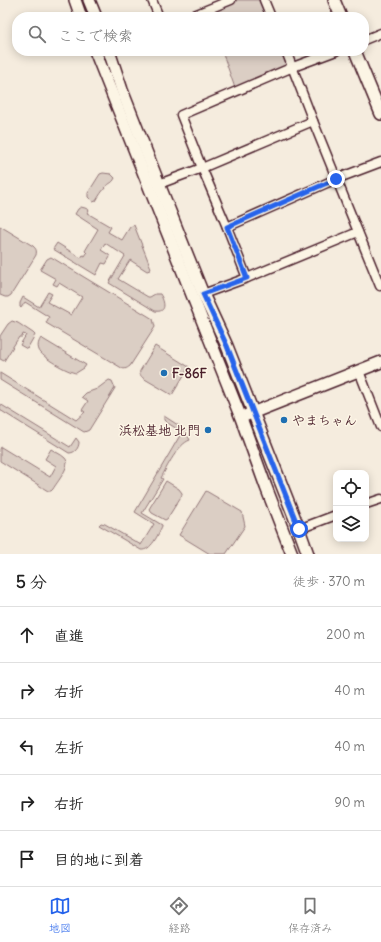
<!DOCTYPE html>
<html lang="ja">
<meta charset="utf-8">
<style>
:root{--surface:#fff;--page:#f2f2f2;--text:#222;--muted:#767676;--line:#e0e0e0;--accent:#2563eb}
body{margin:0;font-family:Delius,"Klee One",sans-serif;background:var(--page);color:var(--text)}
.controls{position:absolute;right:12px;bottom:12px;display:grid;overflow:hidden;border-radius:8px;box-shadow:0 2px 10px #0003}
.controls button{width:36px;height:36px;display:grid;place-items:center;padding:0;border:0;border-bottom:1px solid var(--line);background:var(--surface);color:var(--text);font:20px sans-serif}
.stop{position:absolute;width:12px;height:12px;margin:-9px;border:3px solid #2563eb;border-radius:50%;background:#fff}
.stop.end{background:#2563eb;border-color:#fff;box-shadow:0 1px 4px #0008}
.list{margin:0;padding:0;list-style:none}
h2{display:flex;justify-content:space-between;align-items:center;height:52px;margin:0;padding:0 16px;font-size:17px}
h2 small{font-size:13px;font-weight:400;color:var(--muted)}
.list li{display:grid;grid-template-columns:26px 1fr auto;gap:12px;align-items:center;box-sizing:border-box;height:56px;padding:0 16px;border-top:1px solid var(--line)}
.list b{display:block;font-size:15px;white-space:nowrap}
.list em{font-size:13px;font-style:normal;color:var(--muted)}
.icon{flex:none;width:22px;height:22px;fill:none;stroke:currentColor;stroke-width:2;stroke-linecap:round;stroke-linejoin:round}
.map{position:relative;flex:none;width:381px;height:554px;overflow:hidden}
.search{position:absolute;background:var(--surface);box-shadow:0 2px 10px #0003;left:12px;right:12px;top:12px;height:44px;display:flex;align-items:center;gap:10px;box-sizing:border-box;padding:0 14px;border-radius:16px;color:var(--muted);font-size:15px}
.sheet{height:332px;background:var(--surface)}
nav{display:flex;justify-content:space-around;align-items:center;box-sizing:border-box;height:56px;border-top:1px solid var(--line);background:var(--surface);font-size:11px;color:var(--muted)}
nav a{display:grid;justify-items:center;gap:2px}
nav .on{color:var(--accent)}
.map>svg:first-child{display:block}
.green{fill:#dbcec4;stroke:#927678}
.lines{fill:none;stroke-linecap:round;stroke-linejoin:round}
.minor-casing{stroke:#4a1f2b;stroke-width:11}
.tertiary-casing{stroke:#4a1f2b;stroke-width:14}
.minor{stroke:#fcf5e5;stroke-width:8}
.tertiary{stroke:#fcf5e5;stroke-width:11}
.route{stroke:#2563eb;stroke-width:5}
.poi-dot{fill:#1f6fb2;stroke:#fcf5e5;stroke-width:1.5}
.labels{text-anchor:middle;stroke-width:3;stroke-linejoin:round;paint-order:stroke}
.poi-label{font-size:13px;font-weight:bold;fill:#4a1f2b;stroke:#fcf5e5;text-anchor:start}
</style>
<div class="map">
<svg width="381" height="554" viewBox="0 0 381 554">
<rect width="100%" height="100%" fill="#f5ecde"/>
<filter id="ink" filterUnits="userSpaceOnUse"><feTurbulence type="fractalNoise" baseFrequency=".025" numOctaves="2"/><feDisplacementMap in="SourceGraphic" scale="8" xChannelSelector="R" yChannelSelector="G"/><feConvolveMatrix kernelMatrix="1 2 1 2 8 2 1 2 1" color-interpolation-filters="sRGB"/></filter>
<g filter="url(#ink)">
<!-- green -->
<g class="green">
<polygon points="237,0 261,0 268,17 209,17 207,12"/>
<polygon points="222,51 282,51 287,65 235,88"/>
<path d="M103,173L111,174L115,178C112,184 110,182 106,187C102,191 99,196 96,201L93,202L88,197V193L100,174Z"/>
<path d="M81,207L85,208L89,210L87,213L111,227L108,232L122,240L130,227L134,225L151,268L150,270L147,271L130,260L118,279L148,297H150L155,294H160C165,302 167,313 155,311L109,283L125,256L105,243L101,250L109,255L110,257L106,264L102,263L96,275L53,249L57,243L81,258L83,255L85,256L87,253L85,251L98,229L75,214L78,209Z"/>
<path d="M0,226L33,246C36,249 37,250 36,255L11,295L8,297H5L0,295Z"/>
<path d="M51,257L153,319L155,327L130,366C126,369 124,370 120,367L46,323L49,317L25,302L21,308L20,307V303L23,297L39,307L48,292L52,294L47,302L71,315L82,297L59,283L57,286L53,284L56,279L40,270L47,259Z"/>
<polygon points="12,321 18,323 33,333 35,335 27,349 20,345 26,335 23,334 22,337 19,337 4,361 0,359 0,336 8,324"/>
<path d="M41,338L86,365L84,368L76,373C68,372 41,357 39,350C37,345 39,341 41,338Z"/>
<path d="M155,346L189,367L172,395L143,378C141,376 139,374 140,371Z"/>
<polygon points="0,373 76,420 85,412 82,410 88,401 82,397 86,393 97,389 109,380 112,381 115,388 89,430 87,431 84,432 0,380"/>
<path d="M0,404L70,447L76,438L79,442C79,448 75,453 69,453L0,410Z"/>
<path d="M164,416L184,429L190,440C178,444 167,467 161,478L163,479L142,513L162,525V526C158,535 151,551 141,550L99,525L101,523L105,524L141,545L154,524L135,512L182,432L166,422L164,420Z"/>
<path d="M1,447L50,477L56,466L45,459L51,449C55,452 61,454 65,458C72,465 57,482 53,489L51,491H48L0,461V449Z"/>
<polygon points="166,481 179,489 182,493 182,495 167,519 165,520 152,513 149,509"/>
<polygon points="206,491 242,512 245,526 226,554 210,554 179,535"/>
</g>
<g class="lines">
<defs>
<g id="minor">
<polyline points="152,0 159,17"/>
<polyline points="264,0 271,17"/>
<polyline points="189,17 231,0"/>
<polyline points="364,40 381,33"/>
<polyline points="286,51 313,121 380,286 381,285"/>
<polyline points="336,51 293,67 181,115 202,168 227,227 336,179 381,162"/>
<polyline points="159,184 202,168 313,121"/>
<polyline points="227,227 247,278"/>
<polyline points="203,294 247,278 358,232"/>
<polyline points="359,371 381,427"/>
<polyline points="366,504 381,499"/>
<polyline points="299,529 336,515"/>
</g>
<g id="tertiary">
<polyline points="75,0 81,17"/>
<polyline points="89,0 96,17"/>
<polyline points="334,0 341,17"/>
<polyline points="95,51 241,418 266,487 292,554"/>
<polyline points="109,51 122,90 159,184 203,294 227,346 299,529 308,554"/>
<polyline points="355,51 381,114"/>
<polyline points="247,415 381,362"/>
</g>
</defs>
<!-- minor casing -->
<use href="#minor" class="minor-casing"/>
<!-- tertiary casing -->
<use href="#tertiary" class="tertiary-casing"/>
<!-- minor -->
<use href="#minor" class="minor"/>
<!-- tertiary -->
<use href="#tertiary" class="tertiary"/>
</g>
</g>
<g class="lines" filter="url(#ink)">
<!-- route -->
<polyline class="route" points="299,529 227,346 203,294 247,278 227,227 336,179"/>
</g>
<!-- markers -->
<g class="poi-dot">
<circle cx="164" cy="373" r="4"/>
<circle cx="284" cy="420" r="4"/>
<circle cx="208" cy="430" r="4"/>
</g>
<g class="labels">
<!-- poi labels -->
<g class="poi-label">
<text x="172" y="378">F-86F</text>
<text x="292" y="425">やまちゃん</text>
<text x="200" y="435" text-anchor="end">浜松基地 北門</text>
</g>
</g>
</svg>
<div class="controls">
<button><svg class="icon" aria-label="locate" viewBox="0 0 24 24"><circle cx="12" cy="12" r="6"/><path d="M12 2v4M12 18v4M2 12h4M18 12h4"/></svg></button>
<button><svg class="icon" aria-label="layers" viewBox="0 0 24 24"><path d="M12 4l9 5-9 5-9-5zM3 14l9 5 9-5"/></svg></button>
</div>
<div class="stop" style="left:299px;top:529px"></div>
<div class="stop end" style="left:336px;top:179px"></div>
<div class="search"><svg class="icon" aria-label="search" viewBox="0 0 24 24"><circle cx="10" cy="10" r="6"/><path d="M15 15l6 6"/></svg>ここで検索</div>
</div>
<section class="sheet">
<h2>5 分<small>徒歩 · 370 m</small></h2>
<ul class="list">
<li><svg class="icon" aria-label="ahead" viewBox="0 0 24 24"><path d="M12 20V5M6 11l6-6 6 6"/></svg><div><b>直進</b></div><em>200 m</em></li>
<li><svg class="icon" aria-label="right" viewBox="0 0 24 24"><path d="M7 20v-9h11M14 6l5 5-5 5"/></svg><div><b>右折</b></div><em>40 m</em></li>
<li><svg class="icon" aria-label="left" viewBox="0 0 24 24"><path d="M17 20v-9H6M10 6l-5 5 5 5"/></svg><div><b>左折</b></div><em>40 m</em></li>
<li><svg class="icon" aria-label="right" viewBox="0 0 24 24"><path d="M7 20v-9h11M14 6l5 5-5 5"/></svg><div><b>右折</b></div><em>90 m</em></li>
<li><svg class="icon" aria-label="arrive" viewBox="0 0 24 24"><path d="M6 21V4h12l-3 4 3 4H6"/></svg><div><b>目的地に到着</b></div></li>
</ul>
</section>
<nav>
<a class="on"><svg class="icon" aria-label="map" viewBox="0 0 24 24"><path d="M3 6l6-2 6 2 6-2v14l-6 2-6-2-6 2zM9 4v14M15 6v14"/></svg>地図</a>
<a><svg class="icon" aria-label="directions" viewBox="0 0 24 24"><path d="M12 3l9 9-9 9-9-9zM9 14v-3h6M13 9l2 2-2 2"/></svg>経路</a>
<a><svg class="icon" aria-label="saved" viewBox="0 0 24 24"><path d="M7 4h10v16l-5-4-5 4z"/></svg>保存済み</a>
</nav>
